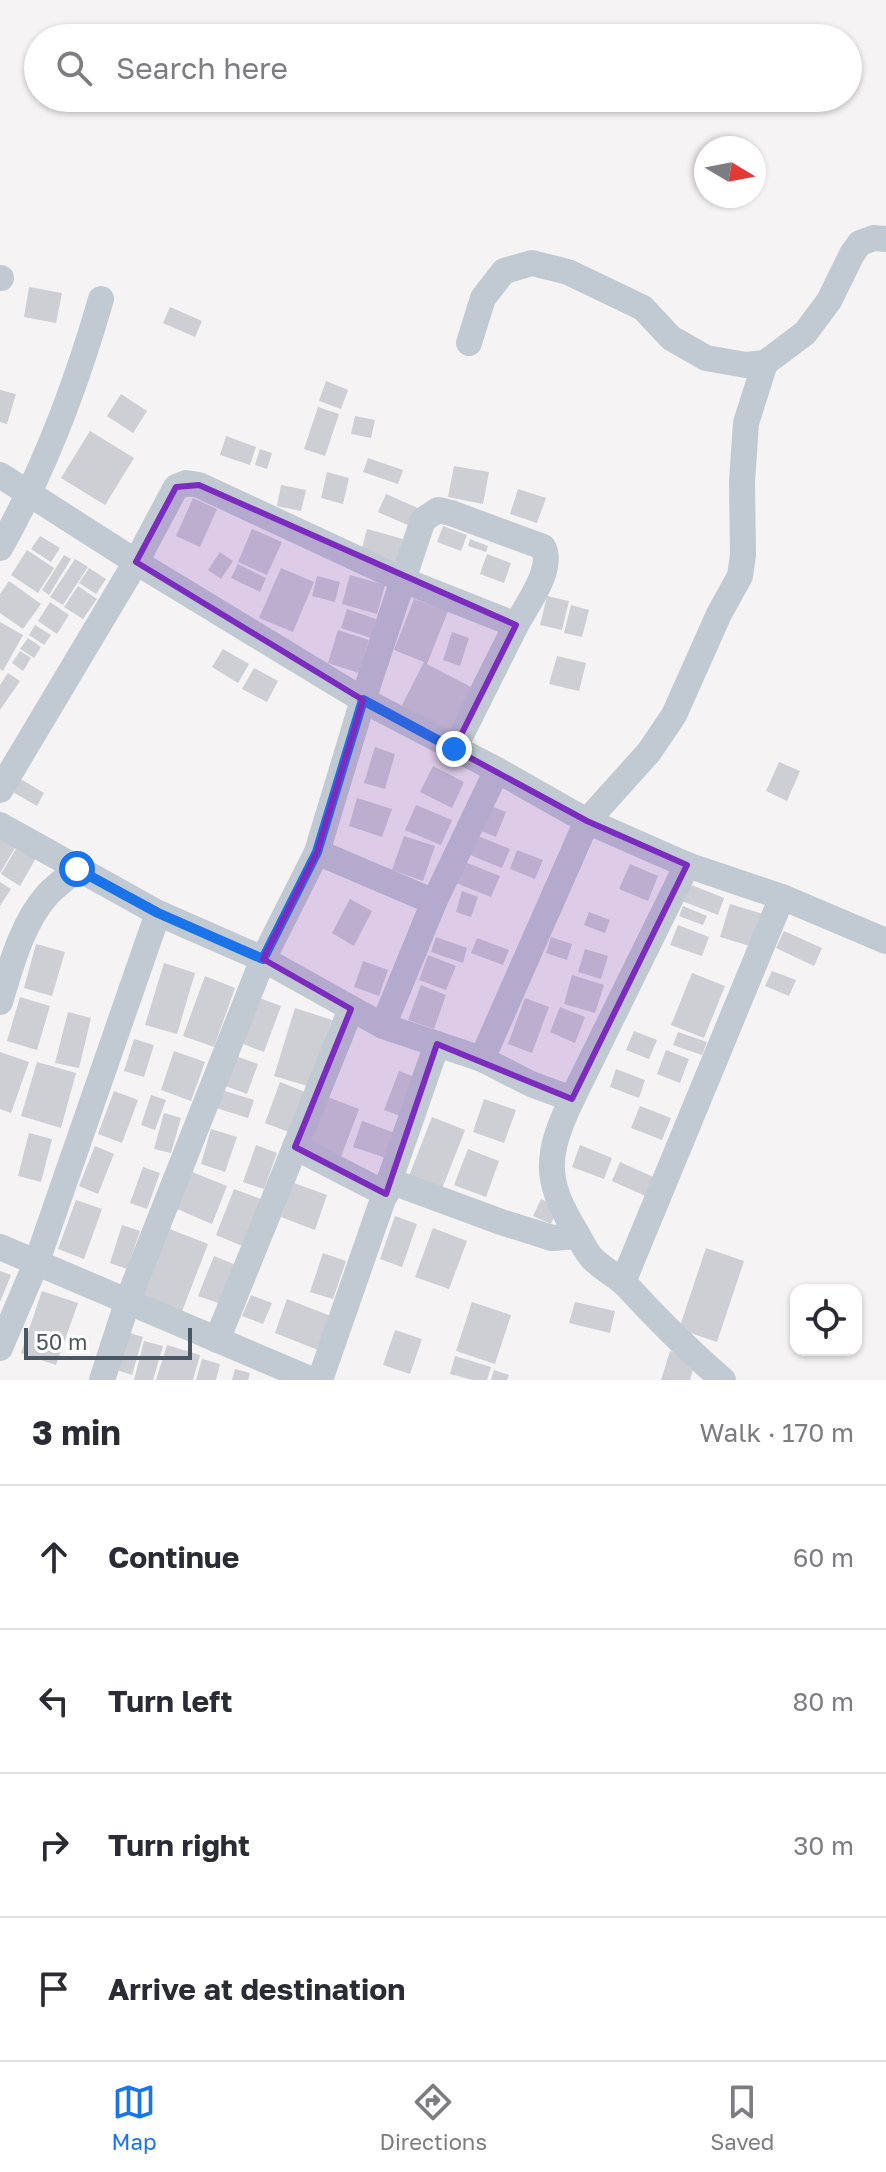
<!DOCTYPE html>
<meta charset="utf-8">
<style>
:root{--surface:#fff;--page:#f2f2f3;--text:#2b2b33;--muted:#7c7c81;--line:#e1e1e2;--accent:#1a73e8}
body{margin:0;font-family:"Golos Text",sans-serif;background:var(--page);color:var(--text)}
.controls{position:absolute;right:24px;bottom:24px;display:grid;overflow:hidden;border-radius:16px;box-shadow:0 2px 6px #0004}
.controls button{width:72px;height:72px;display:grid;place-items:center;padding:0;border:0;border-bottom:2px solid var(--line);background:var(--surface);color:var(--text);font:40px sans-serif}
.compass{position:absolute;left:694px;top:136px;width:72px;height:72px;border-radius:50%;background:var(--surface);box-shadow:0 2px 6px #0004;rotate:100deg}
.scale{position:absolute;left:24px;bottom:20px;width:168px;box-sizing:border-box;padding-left:8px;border:4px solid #4a5661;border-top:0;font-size:22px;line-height:28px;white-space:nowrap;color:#4a5661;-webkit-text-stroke:6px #fff;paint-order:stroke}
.stop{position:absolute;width:24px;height:24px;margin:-18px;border:6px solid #1a73e8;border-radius:50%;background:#fff}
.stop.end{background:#1a73e8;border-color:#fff;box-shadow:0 2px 8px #0008}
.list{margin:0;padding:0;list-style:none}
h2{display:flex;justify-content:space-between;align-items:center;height:104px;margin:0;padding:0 32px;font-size:34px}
h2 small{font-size:26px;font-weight:400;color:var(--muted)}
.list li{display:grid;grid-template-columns:52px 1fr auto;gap:24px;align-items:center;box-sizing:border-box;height:144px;padding:0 32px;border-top:2px solid var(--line)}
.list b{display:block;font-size:30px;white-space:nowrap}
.list em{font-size:26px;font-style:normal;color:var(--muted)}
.icon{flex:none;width:44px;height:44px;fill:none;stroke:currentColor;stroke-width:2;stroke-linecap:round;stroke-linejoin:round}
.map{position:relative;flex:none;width:886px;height:1380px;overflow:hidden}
.search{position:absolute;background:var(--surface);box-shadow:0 2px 6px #0004;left:24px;right:24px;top:24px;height:88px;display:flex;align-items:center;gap:20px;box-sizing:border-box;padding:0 28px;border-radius:44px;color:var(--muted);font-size:30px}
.sheet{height:680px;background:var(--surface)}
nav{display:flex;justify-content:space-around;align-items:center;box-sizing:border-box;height:112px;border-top:2px solid var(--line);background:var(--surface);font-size:22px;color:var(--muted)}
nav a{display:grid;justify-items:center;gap:4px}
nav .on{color:var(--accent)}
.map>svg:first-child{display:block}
.building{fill:#cdcfd5}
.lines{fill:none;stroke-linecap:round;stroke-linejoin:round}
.street{stroke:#c1cad2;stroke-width:26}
.route{stroke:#1a73e8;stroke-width:10}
.marked{fill:#7b2cbf;fill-opacity:0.2;stroke:#7b2cbf;stroke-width:6;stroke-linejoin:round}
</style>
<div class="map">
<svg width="886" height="1380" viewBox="0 0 886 1380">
<rect width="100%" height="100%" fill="#f5f3f3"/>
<!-- building -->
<g class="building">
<polygon points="29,287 62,293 56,323 24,317"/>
<polygon points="170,307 202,321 195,337 163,323"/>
<polygon points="326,381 348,390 341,409 319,401"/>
<polygon points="0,390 16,394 7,424 0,422"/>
<polygon points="121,394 147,411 133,433 107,416"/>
<polygon points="318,407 339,414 325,456 304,449"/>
<polygon points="355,416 375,420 371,438 351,434"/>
<polygon points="90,431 134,458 105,505 61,478"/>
<polygon points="226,436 256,447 250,465 220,455"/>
<polygon points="260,449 272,453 267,469 255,465"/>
<polygon points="368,458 403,470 398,484 363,472"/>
<polygon points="454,466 489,472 483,504 448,497"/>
<polygon points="327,472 349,478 343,504 321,498"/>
<polygon points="281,485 306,490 301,511 277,506"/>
<polygon points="518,489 546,498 537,523 510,514"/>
<polygon points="386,494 418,508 410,526 378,512"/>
<polygon points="193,498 217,509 200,547 176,536"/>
<polygon points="443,526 467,535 461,551 437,542"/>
<polygon points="252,529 282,542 267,575 238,562"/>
<polygon points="367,529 403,539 396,566 360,556"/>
<polygon points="40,536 60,548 51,562 31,549"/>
<polygon points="470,539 488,546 486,552 468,546"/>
<polygon points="27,550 54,568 38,593 11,575"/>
<polygon points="220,552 233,561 221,579 208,570"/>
<polygon points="487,554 511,563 504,583 480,574"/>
<polygon points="64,555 71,559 49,595 42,590"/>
<polygon points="75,559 88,567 63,605 50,597"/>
<polygon points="238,564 266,578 260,592 231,578"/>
<polygon points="89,568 106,579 96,594 79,583"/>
<polygon points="281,568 314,582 293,632 259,618"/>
<polygon points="350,575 385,585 377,614 342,604"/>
<polygon points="317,576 340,582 335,602 312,596"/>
<polygon points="9,581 41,604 23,629 0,613 0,594"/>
<polygon points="78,586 97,599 83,619 64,607"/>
<polygon points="547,596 569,601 562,630 540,625"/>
<polygon points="414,599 448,611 427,664 471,687 446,736 399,711 424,662 394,650"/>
<polygon points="50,602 69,615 57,634 38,621"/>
<polygon points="571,605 589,610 582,637 564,633"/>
<polygon points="347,609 376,619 371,638 341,628"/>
<polygon points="0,622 23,635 3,671 0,669"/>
<polygon points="35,625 51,635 44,645 29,635"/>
<polygon points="338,630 369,640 359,673 328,663"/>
<polygon points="452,632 469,638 460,666 443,660"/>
<polygon points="28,638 41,647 34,658 20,649"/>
<polygon points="223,649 249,664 238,683 212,667"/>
<polygon points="20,651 31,658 23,671 12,663"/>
<polygon points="557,656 586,663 579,691 549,684"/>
<polygon points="254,668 278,681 267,702 242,689"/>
<polygon points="8,673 20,681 0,710 0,685"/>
<polygon points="375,747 395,754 385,789 364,783"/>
<polygon points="779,762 800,771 787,801 766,791"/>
<polygon points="433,766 464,782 452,808 420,792"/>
<polygon points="19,778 44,793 37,806 11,791"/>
<polygon points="357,798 392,809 382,837 349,826"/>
<polygon points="416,805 452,820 441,845 405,830"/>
<polygon points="491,806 506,812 496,837 481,831"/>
<polygon points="0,831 18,843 0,873"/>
<polygon points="404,836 435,846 423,881 392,870"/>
<polygon points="478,836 510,849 502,868 470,855"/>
<polygon points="17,847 36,858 20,886 1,874"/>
<polygon points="517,850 543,860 535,879 510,869"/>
<polygon points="465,862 500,876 491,897 456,883"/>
<polygon points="630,864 658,876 648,901 619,889"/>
<polygon points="0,882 11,889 0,906"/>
<polygon points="689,884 724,898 718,915 682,901"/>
<polygon points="462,891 478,897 471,917 456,912"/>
<polygon points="350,899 372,911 354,946 332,933"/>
<polygon points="730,904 763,914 753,947 720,937"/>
<polygon points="683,906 707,916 703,925 679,916"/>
<polygon points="589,912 610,920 605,933 584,925"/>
<polygon points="678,925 709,937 702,956 670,945"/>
<polygon points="784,931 822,948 814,966 776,948"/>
<polygon points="436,937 467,948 463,963 431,952"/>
<polygon points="551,937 572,944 567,960 546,953"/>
<polygon points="477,938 509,950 503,965 471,953"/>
<polygon points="36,944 65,952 52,996 24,988"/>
<polygon points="585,949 608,956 601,979 578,972"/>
<polygon points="428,955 456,966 446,990 419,980"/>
<polygon points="363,961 388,970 379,996 354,987"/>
<polygon points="164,963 195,973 177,1034 145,1025"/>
<polygon points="772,971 796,980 789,996 765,986"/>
<polygon points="692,973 725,986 704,1038 671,1025"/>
<polygon points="572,975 604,985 595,1013 564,1004"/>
<polygon points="205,976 235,988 214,1047 183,1036"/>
<polygon points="421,985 446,995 434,1029 408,1020"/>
<polygon points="254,996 281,1006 264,1052 238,1042"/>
<polygon points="20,997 50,1006 37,1050 7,1041"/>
<polygon points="525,998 549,1007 532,1053 508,1044"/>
<polygon points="560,1007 585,1017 575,1043 550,1032"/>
<polygon points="295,1008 332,1020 311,1087 274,1076"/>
<polygon points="68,1012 91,1018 79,1068 55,1063"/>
<polygon points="634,1031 657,1040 649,1059 626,1050"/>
<polygon points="678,1032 707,1042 702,1055 673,1045"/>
<polygon points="134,1039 154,1045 144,1077 124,1071"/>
<polygon points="666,1050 689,1059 680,1083 657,1074"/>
<polygon points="174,1051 205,1062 191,1101 161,1090"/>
<polygon points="0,1052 29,1062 11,1113 0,1109"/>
<polygon points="233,1055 258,1064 247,1094 223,1085"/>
<polygon points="37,1062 76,1073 61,1128 21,1116"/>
<polygon points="616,1069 645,1080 639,1098 610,1087"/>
<polygon points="399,1071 418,1078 403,1117 384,1110"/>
<polygon points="280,1082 310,1094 294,1134 265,1123"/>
<polygon points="222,1090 254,1100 248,1118 216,1108"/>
<polygon points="114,1091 138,1100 122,1143 98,1134"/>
<polygon points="151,1095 166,1100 155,1130 141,1125"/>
<polygon points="325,1096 359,1109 341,1157 307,1145"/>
<polygon points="484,1099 516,1110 504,1143 473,1132"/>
<polygon points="640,1106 671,1118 662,1140 631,1128"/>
<polygon points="164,1113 181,1118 171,1153 154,1149"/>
<polygon points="432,1117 465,1130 442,1189 409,1176"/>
<polygon points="362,1121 395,1133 386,1158 353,1147"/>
<polygon points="211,1129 237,1137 225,1172 201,1164"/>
<polygon points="29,1133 52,1139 41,1182 18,1176"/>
<polygon points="256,1145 277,1153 264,1189 243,1182"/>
<polygon points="580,1145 612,1158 604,1179 572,1167"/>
<polygon points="95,1146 114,1154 98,1194 79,1186"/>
<polygon points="468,1149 499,1161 486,1197 454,1185"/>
<polygon points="620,1162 660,1180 652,1199 612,1181"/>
<polygon points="143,1167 160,1173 147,1209 130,1203"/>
<polygon points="192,1172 227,1186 212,1224 177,1209"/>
<polygon points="294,1183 327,1195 315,1230 281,1217"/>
<polygon points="234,1189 266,1201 247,1248 216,1235"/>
<polygon points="541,1199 558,1207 551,1224 533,1216"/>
<polygon points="76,1200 102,1209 84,1259 58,1249"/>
<polygon points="395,1216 417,1224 402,1267 380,1259"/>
<polygon points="122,1225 140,1231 127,1269 110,1263"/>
<polygon points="167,1228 208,1244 181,1314 140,1299"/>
<polygon points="433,1228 467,1241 449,1289 415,1277"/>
<polygon points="706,1248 744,1261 717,1342 679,1329"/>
<polygon points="323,1253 346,1261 333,1299 310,1292"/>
<polygon points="214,1256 236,1265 221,1304 198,1296"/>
<polygon points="0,1271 11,1275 0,1302"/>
<polygon points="42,1291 78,1303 56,1365 21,1353"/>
<polygon points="251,1295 272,1303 263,1324 242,1316"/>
<polygon points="287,1299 331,1316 318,1350 275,1333"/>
<polygon points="472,1302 511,1315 495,1364 456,1351"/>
<polygon points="575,1302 615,1311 610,1333 569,1323"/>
<polygon points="395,1330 422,1339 410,1374 383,1365"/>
<polygon points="127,1332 143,1337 132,1375 117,1370"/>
<polygon points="144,1341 163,1346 153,1380 134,1380"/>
<polygon points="167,1345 200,1355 193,1380 156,1380"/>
<polygon points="670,1351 696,1359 690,1380 661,1380"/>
<polygon points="455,1356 491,1367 487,1380 473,1380 450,1374"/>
<polygon points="202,1359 220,1364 216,1380 196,1380"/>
<polygon points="235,1369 250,1373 248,1380 232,1380"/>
<polygon points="494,1370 509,1375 507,1380 491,1380"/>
</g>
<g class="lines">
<!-- street -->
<g class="street">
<polyline points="0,278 1,278"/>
<polyline points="469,343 483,298 504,271 532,263 568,272 643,308 671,338 706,358 746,365 765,363"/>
<polyline points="0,475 136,562 363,700 497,770 587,821 687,865 782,897 886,941"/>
<path d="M0,548C45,469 76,386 101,299"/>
<polyline points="454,749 516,625"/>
<path d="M0,790L136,562L176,487L186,483L199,485L403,580L516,625C526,606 555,568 543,547L451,513L438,510L423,520L363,700L317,852L263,959L128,1300L102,1380"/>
<path d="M0,825L158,913L263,959L383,1026L482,1059L531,1084L572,1099C546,1154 543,1179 576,1232C581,1240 585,1251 592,1258C602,1269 616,1275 626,1285C657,1319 688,1350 723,1380"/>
<polyline points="317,852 434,902"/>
<path d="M0,1002C11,965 22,923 48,894C57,885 67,877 77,869"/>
<polyline points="383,1026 434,902 497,770"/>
<polyline points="482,1059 587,821 649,752 674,715 719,614 740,576 743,555 742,481 746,423 765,363 805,333 829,301 852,254 860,243 874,238 886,239"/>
<polyline points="572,1099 687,865"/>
<polyline points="295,1147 386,1194"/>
<polyline points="390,1181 501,1222 552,1238 578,1236"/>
<polyline points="0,1247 312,1380"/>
<polyline points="623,1282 782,897"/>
<polyline points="217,1340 351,1009"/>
<polyline points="0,1348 37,1261 158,913"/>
<polyline points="320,1380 437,1044"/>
</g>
</g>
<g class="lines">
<!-- route -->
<polyline class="route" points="77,869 158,913 263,959 317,852 363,700 454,749"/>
</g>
<!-- marked area -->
<path class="marked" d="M199,485L516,625L454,749L587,821L687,865L572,1099L437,1044L386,1194L295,1147L351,1009L263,959L317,852L363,700L136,562L176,487Z"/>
</svg>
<div class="controls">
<button><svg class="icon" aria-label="locate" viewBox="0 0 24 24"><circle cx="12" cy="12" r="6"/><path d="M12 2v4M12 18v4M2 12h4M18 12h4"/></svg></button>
</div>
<svg class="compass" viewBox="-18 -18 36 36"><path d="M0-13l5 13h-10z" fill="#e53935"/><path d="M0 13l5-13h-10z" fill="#7c7c81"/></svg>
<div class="scale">50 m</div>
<div class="stop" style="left:77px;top:869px"></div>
<div class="stop end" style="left:454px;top:749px"></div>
<div class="search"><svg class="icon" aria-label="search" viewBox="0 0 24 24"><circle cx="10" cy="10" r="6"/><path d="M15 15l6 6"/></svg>Search here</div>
</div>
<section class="sheet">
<h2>3 min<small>Walk · 170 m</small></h2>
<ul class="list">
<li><svg class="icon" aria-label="ahead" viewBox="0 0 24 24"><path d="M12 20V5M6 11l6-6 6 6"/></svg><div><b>Continue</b></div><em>60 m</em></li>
<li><svg class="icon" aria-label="left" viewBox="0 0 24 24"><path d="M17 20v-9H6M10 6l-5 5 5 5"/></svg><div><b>Turn left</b></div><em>80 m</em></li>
<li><svg class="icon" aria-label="right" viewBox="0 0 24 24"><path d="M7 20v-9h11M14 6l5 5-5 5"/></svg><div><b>Turn right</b></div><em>30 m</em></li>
<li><svg class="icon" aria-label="arrive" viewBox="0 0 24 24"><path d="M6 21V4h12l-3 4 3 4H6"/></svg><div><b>Arrive at destination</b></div></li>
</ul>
</section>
<nav>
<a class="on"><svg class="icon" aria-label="map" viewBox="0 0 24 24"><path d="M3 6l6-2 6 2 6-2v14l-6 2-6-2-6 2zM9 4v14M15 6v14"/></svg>Map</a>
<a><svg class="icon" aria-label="directions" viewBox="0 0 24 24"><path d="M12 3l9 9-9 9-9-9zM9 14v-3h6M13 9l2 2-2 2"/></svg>Directions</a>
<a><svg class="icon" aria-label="saved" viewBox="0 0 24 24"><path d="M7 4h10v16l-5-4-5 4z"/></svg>Saved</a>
</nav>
